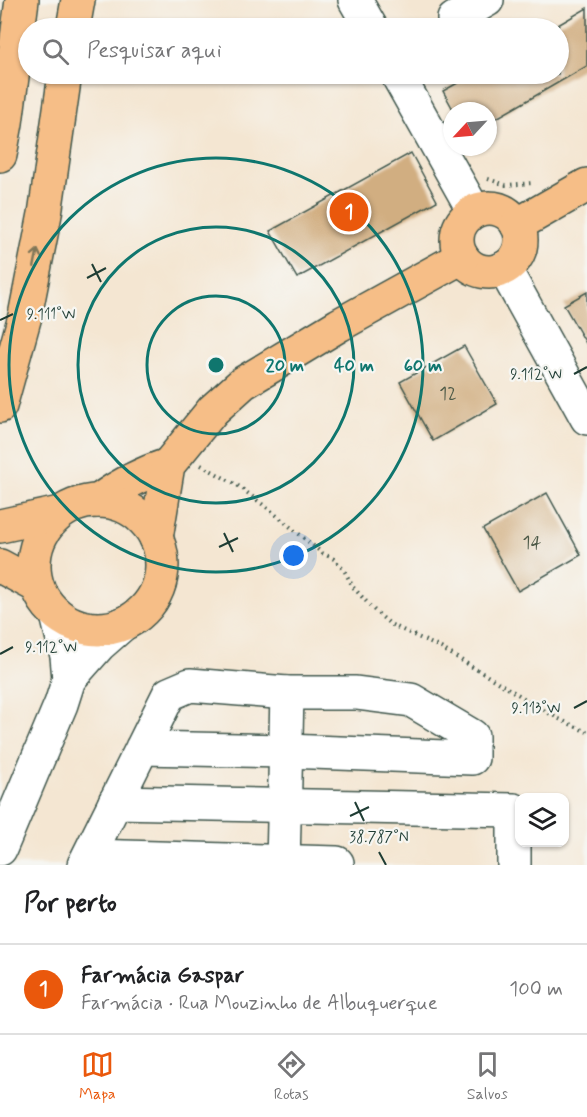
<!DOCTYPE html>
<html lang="pt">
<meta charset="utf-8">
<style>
:root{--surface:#fff;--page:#f2f2f2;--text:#202124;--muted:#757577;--line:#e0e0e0;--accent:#ea580c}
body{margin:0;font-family:Mynerve,sans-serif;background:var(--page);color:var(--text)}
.controls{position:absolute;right:18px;bottom:18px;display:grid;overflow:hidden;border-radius:12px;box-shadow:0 2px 4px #0004}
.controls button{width:54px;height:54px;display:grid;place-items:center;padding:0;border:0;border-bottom:2px solid var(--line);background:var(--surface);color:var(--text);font:30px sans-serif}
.compass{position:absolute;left:443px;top:102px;width:54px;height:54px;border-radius:50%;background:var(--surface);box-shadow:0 2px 4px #0004;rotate:244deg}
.you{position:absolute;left:294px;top:556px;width:21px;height:21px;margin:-15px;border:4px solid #fff;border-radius:50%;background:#1a73e8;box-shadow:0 0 0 9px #1a73e833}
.badge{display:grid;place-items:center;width:39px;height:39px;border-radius:50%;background:var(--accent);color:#fff;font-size:20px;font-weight:700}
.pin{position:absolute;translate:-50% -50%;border:3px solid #fff;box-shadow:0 2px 6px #0006}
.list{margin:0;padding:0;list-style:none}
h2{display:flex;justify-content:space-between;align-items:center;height:78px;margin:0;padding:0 24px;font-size:26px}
h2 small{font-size:20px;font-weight:400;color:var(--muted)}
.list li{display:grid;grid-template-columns:39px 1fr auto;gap:18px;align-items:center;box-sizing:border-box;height:90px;padding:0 24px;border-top:2px solid var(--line)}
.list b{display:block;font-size:22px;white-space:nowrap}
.list p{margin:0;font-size:20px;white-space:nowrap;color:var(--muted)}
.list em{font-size:20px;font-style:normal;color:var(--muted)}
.icon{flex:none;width:33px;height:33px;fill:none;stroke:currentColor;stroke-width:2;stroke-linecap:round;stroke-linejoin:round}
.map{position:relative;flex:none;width:587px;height:865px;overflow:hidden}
.search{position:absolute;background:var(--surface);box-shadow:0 2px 4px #0004;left:18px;right:18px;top:18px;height:66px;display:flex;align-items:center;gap:15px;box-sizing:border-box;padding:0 21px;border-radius:33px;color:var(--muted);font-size:22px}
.sheet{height:168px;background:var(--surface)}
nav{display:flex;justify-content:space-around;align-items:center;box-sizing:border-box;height:84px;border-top:2px solid var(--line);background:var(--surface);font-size:16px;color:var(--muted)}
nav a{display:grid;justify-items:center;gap:3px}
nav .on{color:var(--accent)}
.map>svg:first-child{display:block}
.building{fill:#d1ae81}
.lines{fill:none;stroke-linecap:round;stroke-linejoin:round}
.minor-casing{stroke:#3f564c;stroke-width:36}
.major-casing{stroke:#3f564c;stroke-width:36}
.highway-casing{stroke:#3f564c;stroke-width:36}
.path{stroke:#3f564c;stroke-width:4;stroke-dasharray:1.5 4.5;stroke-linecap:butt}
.minor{stroke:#fff;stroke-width:33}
.major{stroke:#f6be87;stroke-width:33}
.highway{stroke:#f6be87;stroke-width:33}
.oneway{stroke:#807759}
.ticks{fill:none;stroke:#1f3d34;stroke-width:2}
.ring{fill:none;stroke:#0f766e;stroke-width:3}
.labels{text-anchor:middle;stroke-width:4.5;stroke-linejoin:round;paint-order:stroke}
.number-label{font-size:18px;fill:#4c5947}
.ticks-label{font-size:15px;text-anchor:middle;fill:#1f3d34;stroke:#f6f6f2;stroke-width:4.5;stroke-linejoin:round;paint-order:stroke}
.centre{fill:#0f766e;stroke:#f6f6f2;stroke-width:3}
.ring-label{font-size:18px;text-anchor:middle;font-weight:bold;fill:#0f766e;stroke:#f6f6f2;stroke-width:4.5;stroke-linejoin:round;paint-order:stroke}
</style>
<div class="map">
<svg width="587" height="865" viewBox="0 0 587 865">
<rect width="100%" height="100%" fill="#f6f6f2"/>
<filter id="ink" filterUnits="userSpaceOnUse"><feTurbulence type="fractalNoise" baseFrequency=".0167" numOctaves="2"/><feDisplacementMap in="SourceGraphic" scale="12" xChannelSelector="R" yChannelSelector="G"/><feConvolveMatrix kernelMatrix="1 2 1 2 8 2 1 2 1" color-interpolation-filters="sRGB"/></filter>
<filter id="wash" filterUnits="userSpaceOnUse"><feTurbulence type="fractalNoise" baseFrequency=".008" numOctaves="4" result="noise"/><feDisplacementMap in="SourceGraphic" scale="24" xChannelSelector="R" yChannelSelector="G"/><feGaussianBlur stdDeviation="1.35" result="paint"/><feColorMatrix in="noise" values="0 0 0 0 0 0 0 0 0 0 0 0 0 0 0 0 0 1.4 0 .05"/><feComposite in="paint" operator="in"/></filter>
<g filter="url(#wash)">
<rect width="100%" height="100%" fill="#f4e6d2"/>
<g id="blocks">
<!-- building -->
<g class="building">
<polygon points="587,8 587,66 488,123 488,111 454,111 443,91 474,74 558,74 558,25"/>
<polygon points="411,153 437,201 297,278 270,231"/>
<polygon points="587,292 587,345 564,305"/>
<polygon points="464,346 497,404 433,441 400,382"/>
<polygon points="547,493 581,555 518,591 483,529"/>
</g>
</g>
</g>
<g filter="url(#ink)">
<use href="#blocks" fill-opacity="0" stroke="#3f564c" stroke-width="1.5"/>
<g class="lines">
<defs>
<g id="minor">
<polyline points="355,0 371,28"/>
<polyline points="454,19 487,0"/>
<polyline points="397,74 474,211"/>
<polyline points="504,268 587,418"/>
<polyline points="57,615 67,656 69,679"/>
<polyline points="115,802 514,810 514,865"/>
<polyline points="0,849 61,704 69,679 99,645 123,624"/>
<polyline points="89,856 337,863"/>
<polyline points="84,865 169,694 190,685 287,693 356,693 411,700 472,736 472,758 286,751 142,748"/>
<polyline points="283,865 287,693"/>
</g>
<g id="major">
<circle cx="489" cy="240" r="32"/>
<polyline points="517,225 587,185"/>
<path d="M98,501C120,485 142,473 168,465"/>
<circle cx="98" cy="565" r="64"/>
<polyline points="0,526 60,513"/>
<polyline points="156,538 168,465 213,410 243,383 339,325 462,257"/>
<polyline points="0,566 37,586"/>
</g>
<g id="highway">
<polyline points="73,28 78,0"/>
<polyline points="0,155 6,123 22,0"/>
<polyline points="0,406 25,316 45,214 65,74"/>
</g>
</defs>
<!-- minor casing -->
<use href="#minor" class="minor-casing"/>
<!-- major casing -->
<use href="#major" class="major-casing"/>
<!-- highway casing -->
<use href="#highway" class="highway-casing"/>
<!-- path -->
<g class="path">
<polyline points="488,179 506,185 533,183"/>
<polyline points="201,465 237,485 270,510 322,553 334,559 344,570 353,587 374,610 390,624 441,648 557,718 587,732"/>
</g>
<!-- minor -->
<use href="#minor" class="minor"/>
<!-- major -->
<use href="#major" class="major"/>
<!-- highway -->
<use href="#highway" class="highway"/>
</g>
<!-- one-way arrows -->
<defs><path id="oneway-shaft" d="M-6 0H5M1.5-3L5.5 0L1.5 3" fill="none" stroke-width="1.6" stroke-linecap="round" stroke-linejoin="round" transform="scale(1.5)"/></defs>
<use class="oneway" href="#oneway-shaft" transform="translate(36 258) rotate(-79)"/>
</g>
<!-- ticks -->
<path class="ticks" d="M92,264L101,282M87,278L106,268M0,320L13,314M574,374L587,367M224,533L233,552M219,547L238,538M0,654L13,647M574,708L587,701M355,802L364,821M350,816L369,807M379,852L386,865"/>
<!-- distance rings -->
<g class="ring">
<circle cx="216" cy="365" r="69"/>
<circle cx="216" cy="365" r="138"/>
<circle cx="216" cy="365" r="207"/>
</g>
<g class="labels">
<!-- number labels -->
<g class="number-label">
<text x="448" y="399">12</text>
<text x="532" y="548">14</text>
</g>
</g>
<g class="ticks-label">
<text x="51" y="319">9.111°W</text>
<text x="536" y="379">9.112°W</text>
<text x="51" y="652">9.112°W</text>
<text x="536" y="713">9.113°W</text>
<text x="379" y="842">38.787°N</text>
</g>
<circle cx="216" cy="365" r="9" class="centre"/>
<g class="ring-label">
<text x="285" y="371">20 m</text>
<text x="354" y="371">40 m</text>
<text x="423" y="371">60 m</text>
</g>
</svg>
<div class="controls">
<button><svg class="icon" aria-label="layers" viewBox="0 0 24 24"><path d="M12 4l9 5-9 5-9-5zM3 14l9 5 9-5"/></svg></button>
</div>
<svg class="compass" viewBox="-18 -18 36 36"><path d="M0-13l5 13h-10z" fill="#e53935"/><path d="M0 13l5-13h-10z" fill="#757577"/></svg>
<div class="you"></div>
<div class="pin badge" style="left:349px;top:212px">1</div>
<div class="search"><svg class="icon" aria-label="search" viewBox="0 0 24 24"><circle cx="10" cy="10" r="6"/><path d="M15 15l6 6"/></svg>Pesquisar aqui</div>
</div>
<section class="sheet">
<h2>Por perto<small></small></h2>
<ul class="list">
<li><span class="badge">1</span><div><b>Farmácia Gaspar</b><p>Farmácia · Rua Mouzinho de Albuquerque</p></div><em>100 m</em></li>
</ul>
</section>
<nav>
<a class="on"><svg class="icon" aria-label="map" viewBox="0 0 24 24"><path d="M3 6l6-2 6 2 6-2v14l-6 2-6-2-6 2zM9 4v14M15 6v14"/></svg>Mapa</a>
<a><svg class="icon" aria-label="directions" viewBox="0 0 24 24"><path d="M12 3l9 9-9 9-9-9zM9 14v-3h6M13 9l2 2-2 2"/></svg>Rotas</a>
<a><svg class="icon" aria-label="saved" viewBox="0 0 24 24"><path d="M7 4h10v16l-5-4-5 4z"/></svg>Salvos</a>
</nav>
